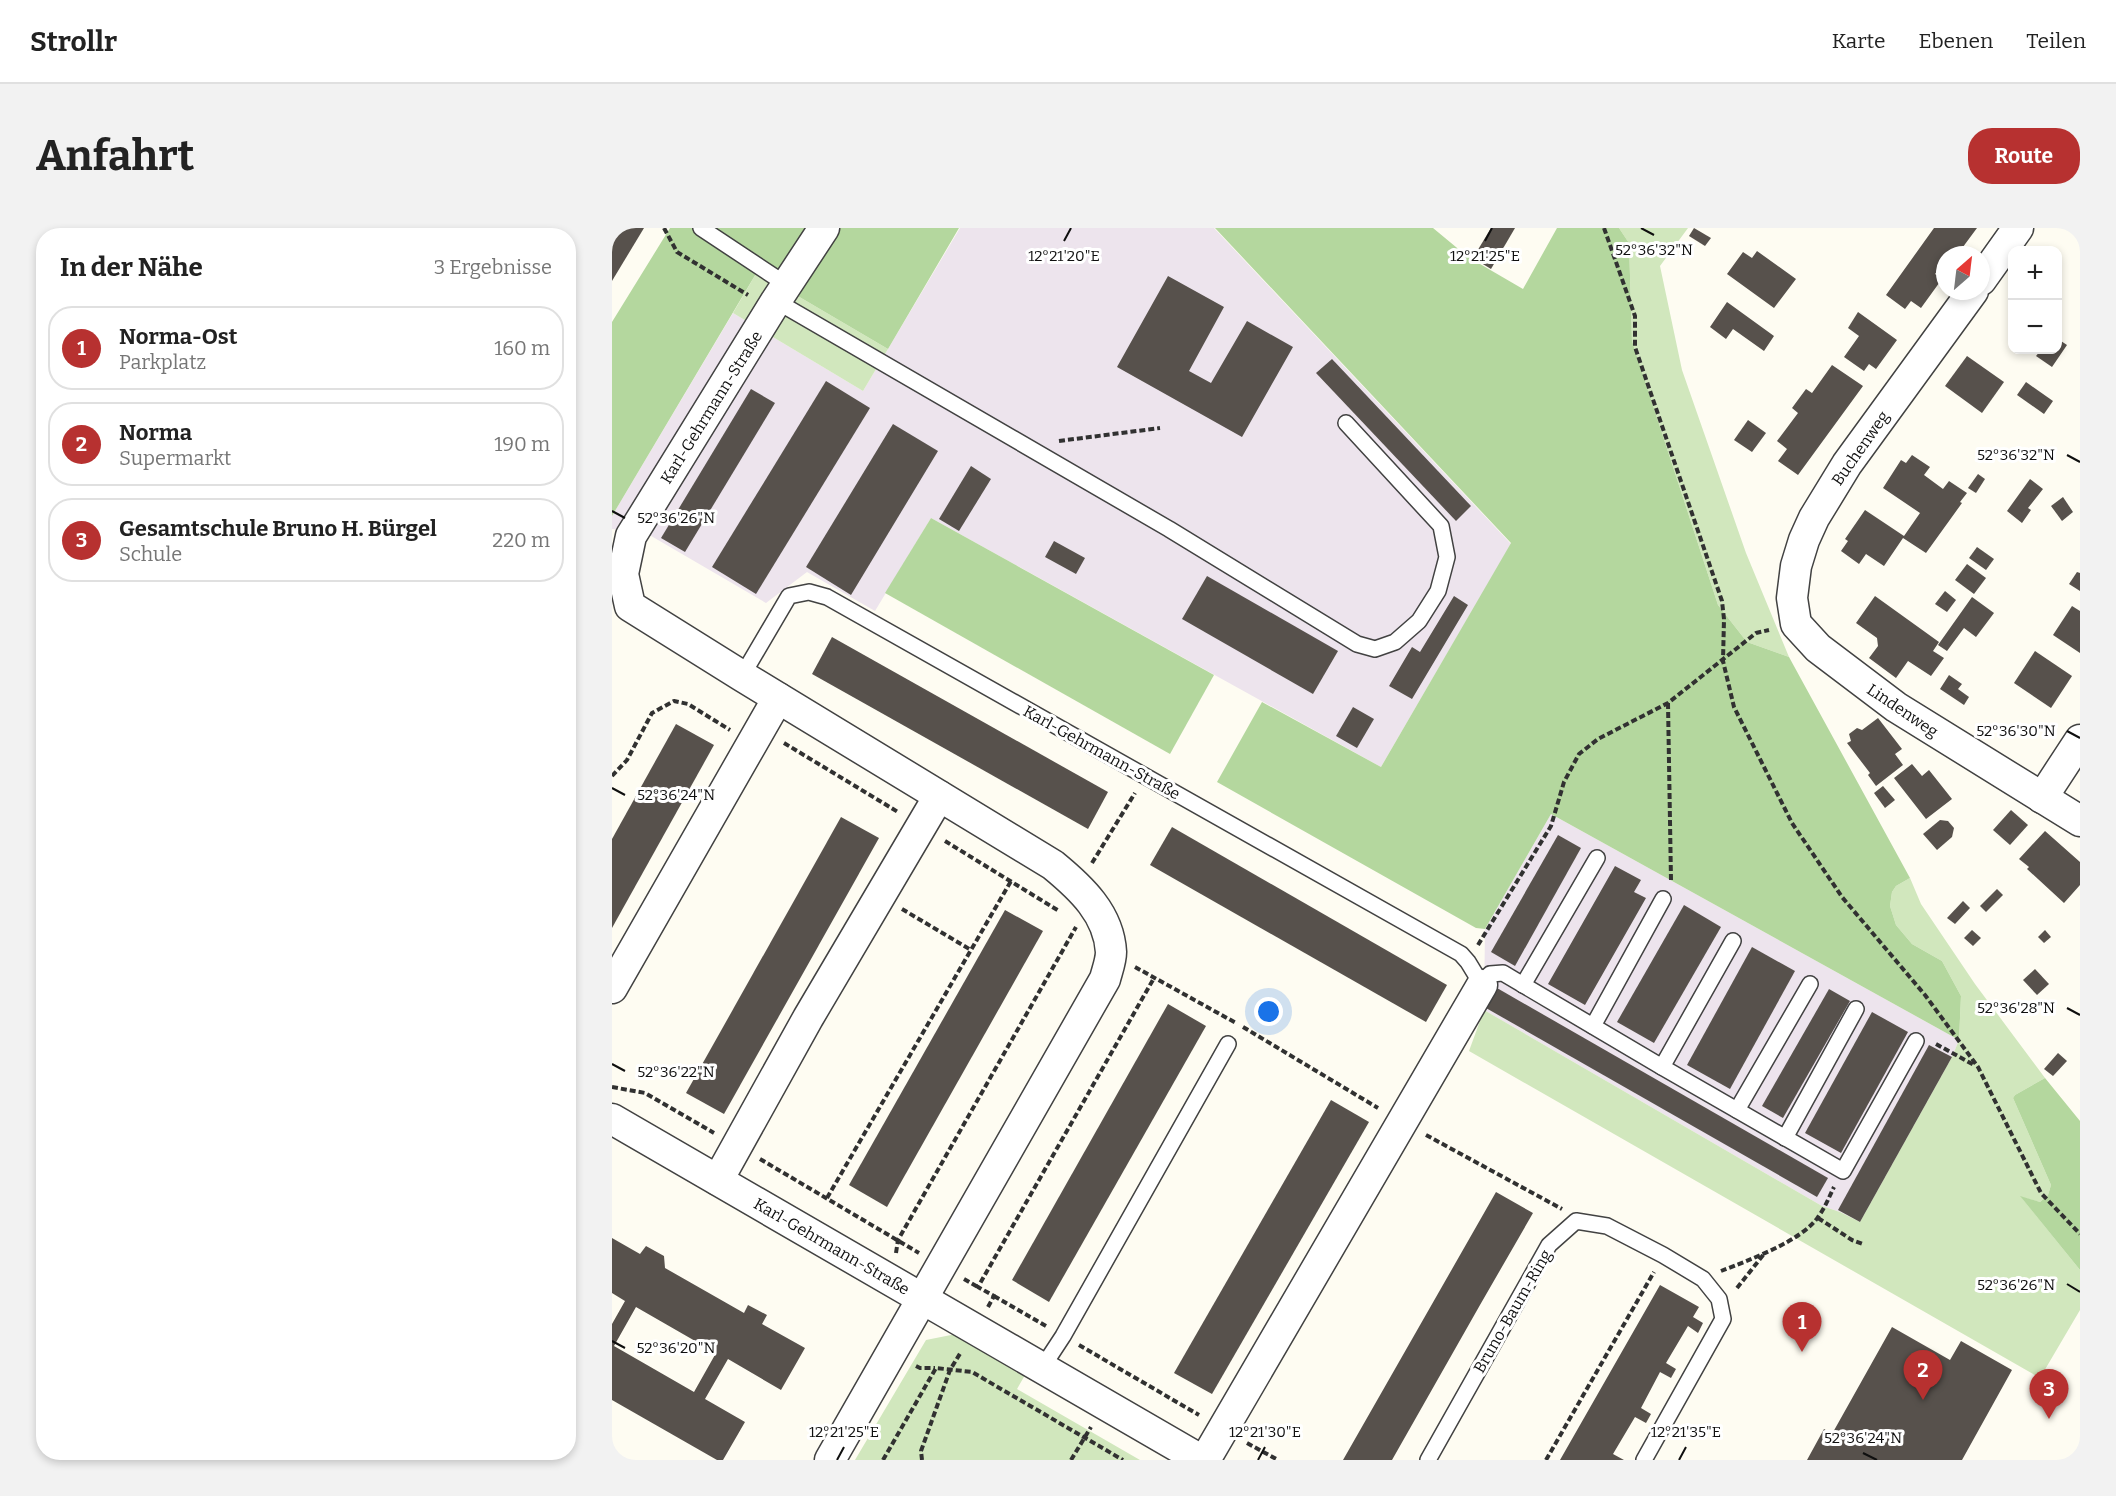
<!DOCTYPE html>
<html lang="de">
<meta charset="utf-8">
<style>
:root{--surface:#fff;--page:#f2f2f2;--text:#222;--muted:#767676;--line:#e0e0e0;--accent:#b73130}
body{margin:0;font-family:Bitter,serif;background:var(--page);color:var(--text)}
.controls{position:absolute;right:18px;top:18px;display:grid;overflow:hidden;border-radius:12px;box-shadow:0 3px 9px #0003}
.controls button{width:54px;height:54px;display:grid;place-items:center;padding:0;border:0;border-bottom:2px solid var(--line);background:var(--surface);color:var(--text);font:30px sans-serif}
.compass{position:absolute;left:1324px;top:18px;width:54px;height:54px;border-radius:50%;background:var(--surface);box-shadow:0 3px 9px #0003;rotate:28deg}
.you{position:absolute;left:657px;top:784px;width:21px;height:21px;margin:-15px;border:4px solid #fff;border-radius:50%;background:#1a73e8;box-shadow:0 0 0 9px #1a73e833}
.badge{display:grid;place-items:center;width:39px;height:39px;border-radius:50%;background:var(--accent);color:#fff;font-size:20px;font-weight:700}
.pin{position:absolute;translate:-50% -50px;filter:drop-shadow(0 2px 3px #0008)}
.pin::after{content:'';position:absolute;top:32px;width:21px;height:18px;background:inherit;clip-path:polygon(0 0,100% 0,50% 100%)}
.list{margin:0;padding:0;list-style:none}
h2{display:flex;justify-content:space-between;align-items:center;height:78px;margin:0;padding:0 24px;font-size:26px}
h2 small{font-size:20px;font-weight:400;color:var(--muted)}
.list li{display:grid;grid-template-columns:39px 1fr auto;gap:18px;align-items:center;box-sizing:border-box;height:84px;margin:0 12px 12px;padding:0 12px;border:2px solid var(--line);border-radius:24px}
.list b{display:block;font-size:22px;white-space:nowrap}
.list p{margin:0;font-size:20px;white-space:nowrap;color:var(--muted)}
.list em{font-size:20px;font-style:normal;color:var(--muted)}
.map{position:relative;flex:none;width:1468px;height:1232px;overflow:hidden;border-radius:24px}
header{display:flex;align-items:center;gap:36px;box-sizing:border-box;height:84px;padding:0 30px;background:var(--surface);border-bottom:2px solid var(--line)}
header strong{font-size:28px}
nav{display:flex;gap:33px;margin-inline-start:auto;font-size:21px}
.intro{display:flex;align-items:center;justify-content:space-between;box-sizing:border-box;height:144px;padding:0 36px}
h1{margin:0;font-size:42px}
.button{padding:15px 27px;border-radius:24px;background:var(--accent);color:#fff;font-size:21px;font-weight:700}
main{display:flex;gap:36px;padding:0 36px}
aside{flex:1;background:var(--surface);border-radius:24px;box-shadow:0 3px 9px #0003}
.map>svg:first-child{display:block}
.industrial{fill:#ede4ed}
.green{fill:#d1e7bd}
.forest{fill:#b4d79e}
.building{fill:#57514c;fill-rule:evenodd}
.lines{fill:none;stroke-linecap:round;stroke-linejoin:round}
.service-casing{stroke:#424242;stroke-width:18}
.minor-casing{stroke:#424242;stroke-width:33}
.path{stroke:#313131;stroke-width:4;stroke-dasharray:6 3;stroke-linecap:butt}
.service{stroke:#fff;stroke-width:15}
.minor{stroke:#fff;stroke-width:30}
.ticks{fill:none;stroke:#0f0f0f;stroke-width:2}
.labels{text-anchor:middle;stroke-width:6;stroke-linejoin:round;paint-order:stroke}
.street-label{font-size:16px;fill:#0f0f0f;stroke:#fff}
.ticks-label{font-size:15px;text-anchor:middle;fill:#0f0f0f;stroke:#fff;stroke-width:6;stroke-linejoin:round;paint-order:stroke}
</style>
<header>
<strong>Strollr</strong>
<nav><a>Karte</a><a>Ebenen</a><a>Teilen</a></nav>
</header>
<div class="intro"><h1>Anfahrt</h1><a class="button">Route</a></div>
<main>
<aside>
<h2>In der Nähe<small>3 Ergebnisse</small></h2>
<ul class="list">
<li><span class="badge">1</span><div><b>Norma-Ost</b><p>Parkplatz</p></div><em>160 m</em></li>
<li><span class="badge">2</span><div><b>Norma</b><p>Supermarkt</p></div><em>190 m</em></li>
<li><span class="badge">3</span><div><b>Gesamtschule Bruno H. Bürgel</b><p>Schule</p></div><em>220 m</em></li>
</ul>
</aside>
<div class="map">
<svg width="1468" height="1232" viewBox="0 0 1468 1232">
<rect width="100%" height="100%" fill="#fefcf2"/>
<!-- industrial -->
<g class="industrial">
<polygon points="348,0 602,0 899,316 769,539 319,290 263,383 195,344 154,375 34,305 0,301 0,288 121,85 251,163"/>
<polygon points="939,586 1347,812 1340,829 1248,994 1228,984 1210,978 872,782 873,701"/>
</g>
<!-- green -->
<g class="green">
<polygon points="1007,0 1076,0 1048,38 1070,142 1134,325 1177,429 1135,414 1106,377 1020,113 1017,15"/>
<polygon points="145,44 276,121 251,163 121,85"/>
<polygon points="1298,650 1309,676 1363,756 1433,850 1403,867 1401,870 1439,957 1436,967 1428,974 1409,969 1468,1042 1468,1082 1428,1150 857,823 872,782 1210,978 1228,984 1248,994 1340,829 1347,812 1349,768 1330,733 1300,716 1284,697 1278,678 1280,664 1284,658"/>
<polygon points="344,1106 413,1147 405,1161 528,1232 243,1232 314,1112"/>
</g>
<!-- forest -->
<g class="forest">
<polygon points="58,0 347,0 276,121 145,44 0,288 0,94"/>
<polygon points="603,0 821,0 856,29 911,61 945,0 1007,0 1017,15 1020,113 1106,377 1135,414 1177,429 1298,650 1284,658 1280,664 1278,678 1284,697 1300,716 1330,733 1349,768 1347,812 939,586 873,701 864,700 605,554 650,474 769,539 899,315"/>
<polygon points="319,290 602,447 558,526 273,365"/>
<polygon points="1433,850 1468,893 1468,1042 1408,968 1428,974 1436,967 1439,957 1401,870 1403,867"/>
</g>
<!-- building -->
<g class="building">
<polygon points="0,0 32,0 0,53"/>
<polygon points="879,0 903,0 879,41 861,30"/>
<polygon points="1082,0 1099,10 1093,18 1077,8"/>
<polygon points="1322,0 1365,0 1345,27 1333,27 1333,32 1323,46 1330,51 1309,80 1299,73 1293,81 1274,67"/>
<polygon points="1145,23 1184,51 1162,80 1115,46 1131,24 1140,30"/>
<polygon points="556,48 612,79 577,143 599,155 635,93 681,119 630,209 505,139"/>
<polygon points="1115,74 1162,108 1152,123 1121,101 1114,111 1098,99"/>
<polygon points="1246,84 1285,112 1264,141 1257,136 1252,143 1232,129 1247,108 1236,100"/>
<polygon points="1446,111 1455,117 1440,139 1424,128 1429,122 1446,122"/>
<polygon points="1355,128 1392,154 1370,185 1333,158"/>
<polygon points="720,131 859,278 844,293 704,145"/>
<polygon points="1220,137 1251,158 1186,247 1166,233 1175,221 1165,213 1186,185 1180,180 1194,161 1200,165"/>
<polygon points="214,153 258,180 144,366 100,339"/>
<polygon points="1414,154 1441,173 1432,186 1405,167"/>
<polygon points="139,161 163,175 73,324 49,310"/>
<polygon points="1136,192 1154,205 1140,224 1122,212"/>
<polygon points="281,196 326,223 239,367 194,339"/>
<polygon points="1300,227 1318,239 1312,247 1331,261 1337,253 1355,265 1348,274 1350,275 1314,325 1291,310 1272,338 1254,326 1247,336 1229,323 1236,313 1233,311 1253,282 1292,308 1308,285 1271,260 1289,232 1294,235"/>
<polygon points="359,238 379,251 347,303 327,291"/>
<polygon points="1366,246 1373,251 1364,265 1356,260"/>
<polygon points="1418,251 1431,261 1416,280 1419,282 1410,295 1395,283"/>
<polygon points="1451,269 1461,284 1450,293 1439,278"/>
<polygon points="442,313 473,330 464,346 433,329"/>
<polygon points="1365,319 1382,331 1374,342 1357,330"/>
<polygon points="1355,336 1374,350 1362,366 1343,352"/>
<polygon points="1465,344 1468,345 1468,363 1457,356"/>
<polygon points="595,348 726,423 701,466 570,391"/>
<polygon points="1333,363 1344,372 1335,384 1323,376"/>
<polygon points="842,368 856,377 800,471 777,458 800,419 808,424"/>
<polygon points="1263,368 1327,414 1321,423 1332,430 1319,448 1296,433 1284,450 1257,430 1266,418 1265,410 1244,395"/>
<polygon points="1360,369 1382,385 1364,409 1352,400 1335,423 1326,417"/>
<polygon points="1460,378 1468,383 1468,425 1441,407"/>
<polygon points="220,409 496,564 476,601 200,446"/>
<polygon points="1423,423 1460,448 1439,480 1402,455"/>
<polygon points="1337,447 1350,456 1346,461 1357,469 1352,477 1328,461"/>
<polygon points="741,479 762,491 745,520 724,508"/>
<polygon points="1266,490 1290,521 1283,526 1291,537 1264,558 1256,547 1258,545 1235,515 1239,513 1237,506 1245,500 1250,502"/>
<polygon points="64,496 102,517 0,700 0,611"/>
<polygon points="1300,536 1310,548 1317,542 1340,571 1314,591 1282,550"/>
<polygon points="1271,558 1283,572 1273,580 1262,565"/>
<polygon points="1399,582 1416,597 1398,617 1381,602"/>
<polygon points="229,589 267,610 112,886 74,865"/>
<polygon points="1328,592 1336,593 1342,600 1340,609 1325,622 1311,606"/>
<polygon points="560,599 835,757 814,794 538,637"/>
<polygon points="1433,603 1468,634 1468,657 1452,675 1415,641 1417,639 1407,631"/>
<polygon points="946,607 969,620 903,738 879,724"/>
<polygon points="1003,638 1029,652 1022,664 1034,670 973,777 936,756"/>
<polygon points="1385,661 1391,667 1374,684 1368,678"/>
<polygon points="1351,673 1358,680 1343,696 1335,690"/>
<polygon points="1072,677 1109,699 1042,815 1005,794"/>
<polygon points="393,682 431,703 275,979 237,957"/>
<polygon points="1360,702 1369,710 1361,718 1352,710"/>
<polygon points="1433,702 1439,709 1432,715 1426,709"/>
<polygon points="1140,719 1183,743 1118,861 1075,837"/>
<polygon points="1423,741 1437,756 1425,767 1411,752"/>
<polygon points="885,760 1216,950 1205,969 874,780"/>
<polygon points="1217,761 1238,773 1171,890 1150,878"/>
<polygon points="556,776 594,798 437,1074 400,1052"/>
<polygon points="1260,784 1296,804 1229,925 1193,905"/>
<polygon points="1317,817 1340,829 1248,994 1226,982"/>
<polygon points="1446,825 1455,833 1441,848 1432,841"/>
<polygon points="719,872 757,894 600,1166 562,1145"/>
<polygon points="884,964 921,985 868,1077 780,1232 731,1232"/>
<path d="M0,1010L28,1026L34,1018L52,1028L53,1040L132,1085L136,1077L155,1087L150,1096L193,1120L169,1162L116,1131L93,1171L133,1194L111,1232H105L0,1172V1096L13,1073L0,1065ZM24,1079L104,1125L82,1164L2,1118Z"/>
<polygon points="1048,1057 1087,1079 1081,1089 1091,1095 1086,1105 1076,1098 1054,1135 1064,1141 1059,1150 1048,1144 1029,1180 1039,1186 1034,1195 1023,1189 1001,1226 1012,1232 948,1232"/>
<polygon points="1280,1099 1338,1132 1349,1113 1400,1142 1350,1232 1195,1232 1212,1201 1220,1206"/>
</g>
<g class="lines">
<defs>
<g id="service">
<polyline points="89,0 175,57"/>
<polyline points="164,73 557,301 745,416 763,421 783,414 807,393 826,363 835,329 829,298 734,195"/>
<polyline points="130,448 177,368 197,364 215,369 849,726 856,734 870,757 878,746 891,745 1050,839 1231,943 1304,813"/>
<polyline points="911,757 985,630"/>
<polyline points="981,798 1051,671"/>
<polyline points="1050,839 1121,713"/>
<polyline points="1125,882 1198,756"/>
<polyline points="1173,910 1244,781"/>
<polyline points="430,1140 451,1108 616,816"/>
<polyline points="816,1232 937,1017 964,993 995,998 1051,1027 1091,1051 1107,1071 1111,1091 1032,1232"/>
</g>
<g id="minor">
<path d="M212,0L164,73L19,308L11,346L18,378L130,448L441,637C469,660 497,686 499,724C499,733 495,743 493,751L218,1232"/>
<polyline points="1369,52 1406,0"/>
<polyline points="1361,63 1235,236 1202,290 1192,312 1184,338 1180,370 1184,396 1206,420 1284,479 1468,593"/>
<polyline points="1430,570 1468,512"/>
<polyline points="0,760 166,470"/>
<polyline points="0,891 589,1232"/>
<polyline points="106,952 196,790 327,568"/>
<polyline points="593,1232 870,757"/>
</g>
</defs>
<!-- service casing -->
<use href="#service" class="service-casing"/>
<!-- minor casing -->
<use href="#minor" class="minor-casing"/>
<!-- path -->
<g class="path">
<polyline points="52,0 65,24 136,67"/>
<polyline points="992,0 1023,88 1023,119 1110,373 1112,391 1111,433 1122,479 1180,595 1230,669 1313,767 1366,839 1429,965 1468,1006"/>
<polyline points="447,213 548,200"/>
<polyline points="1056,475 1059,652"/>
<polyline points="172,515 286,584"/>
<polyline points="0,548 15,532 40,485 62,473 76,476 118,502"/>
<polyline points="333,613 447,683"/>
<polyline points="480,635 523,565"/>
<polyline points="290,681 359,722"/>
<polyline points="866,717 939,598 952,554 967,526 986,511 1056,475 1144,405 1157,402"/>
<polyline points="523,739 624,795"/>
<polyline points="631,799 766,880"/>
<polyline points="1324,816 1362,837"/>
<polyline points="0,859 33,865 102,905"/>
<polyline points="814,907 950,981"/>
<polyline points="148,931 307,1025"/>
<polyline points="215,970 399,653"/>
<polyline points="1206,990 1240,1012 1251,1016"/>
<polyline points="284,1025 286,1012 464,699"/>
<path d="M1109,1043C1137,1032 1190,1013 1206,989C1213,980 1217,969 1222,959"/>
<polyline points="352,1051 366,1059"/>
<polyline points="1125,1060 1152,1026"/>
<polyline points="382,1068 434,1098"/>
<polyline points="376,1079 382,1068 366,1059 542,750"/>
<polyline points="467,1117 587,1187"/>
<polyline points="304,1138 308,1140 323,1140"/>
<polyline points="635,1215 666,1232"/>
<polyline points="271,1232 324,1140 360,1144 511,1232"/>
<polyline points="310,1232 309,1223 338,1142 349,1124"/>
<polyline points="459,1232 479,1199"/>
<polyline points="934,1232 1042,1044"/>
</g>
<!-- service -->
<use href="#service" class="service"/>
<!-- minor -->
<use href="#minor" class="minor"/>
</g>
<!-- ticks -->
<path class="ticks" d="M1029,0L1042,7M452,13L459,0M873,13L880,0M1455,227L1468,234M0,283L13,290M1455,503L1468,510M0,560L13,567M1455,780L1468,787M0,836L13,843M1455,1056L1468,1064M0,1113L13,1120M1251,1225L1265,1232M225,1232L232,1219M646,1232L653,1219M1067,1232L1074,1219"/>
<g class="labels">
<!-- street labels -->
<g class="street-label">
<text transform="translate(99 179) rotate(-58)" y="6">Karl-Gehrmann-Straße</text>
<text transform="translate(1248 220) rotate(-55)" y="6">Buchenweg</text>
<text transform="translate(1291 482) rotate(34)" y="6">Lindenweg</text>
<text transform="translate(490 524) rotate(29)" y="6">Karl-Gehrmann-Straße</text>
<text transform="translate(220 1018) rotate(30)" y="6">Karl-Gehrmann-Straße</text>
<text transform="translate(900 1083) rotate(-60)" y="6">Bruno-Baum-Ring</text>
</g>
</g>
<g class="ticks-label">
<text x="1042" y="27">52°36'32"N</text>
<text x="452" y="33">12°21'20"E</text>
<text x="873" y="33">12°21'25"E</text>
<text x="1404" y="232">52°36'32"N</text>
<text x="64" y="295">52°36'26"N</text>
<text x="1404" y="508">52°36'30"N</text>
<text x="64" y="572">52°36'24"N</text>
<text x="1404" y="785">52°36'28"N</text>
<text x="64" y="849">52°36'22"N</text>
<text x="1404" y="1062">52°36'26"N</text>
<text x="64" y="1125">52°36'20"N</text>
<text x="232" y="1209">12°21'25"E</text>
<text x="653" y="1209">12°21'30"E</text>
<text x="1074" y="1209">12°21'35"E</text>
<text x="1251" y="1215">52°36'24"N</text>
</g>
</svg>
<div class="controls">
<button>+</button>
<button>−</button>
</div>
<svg class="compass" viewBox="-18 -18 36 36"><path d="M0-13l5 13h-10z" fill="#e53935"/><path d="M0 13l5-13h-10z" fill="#767676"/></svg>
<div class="you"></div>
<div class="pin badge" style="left:1190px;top:1124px">1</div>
<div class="pin badge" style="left:1311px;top:1172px">2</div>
<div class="pin badge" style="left:1437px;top:1191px">3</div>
</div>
</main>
